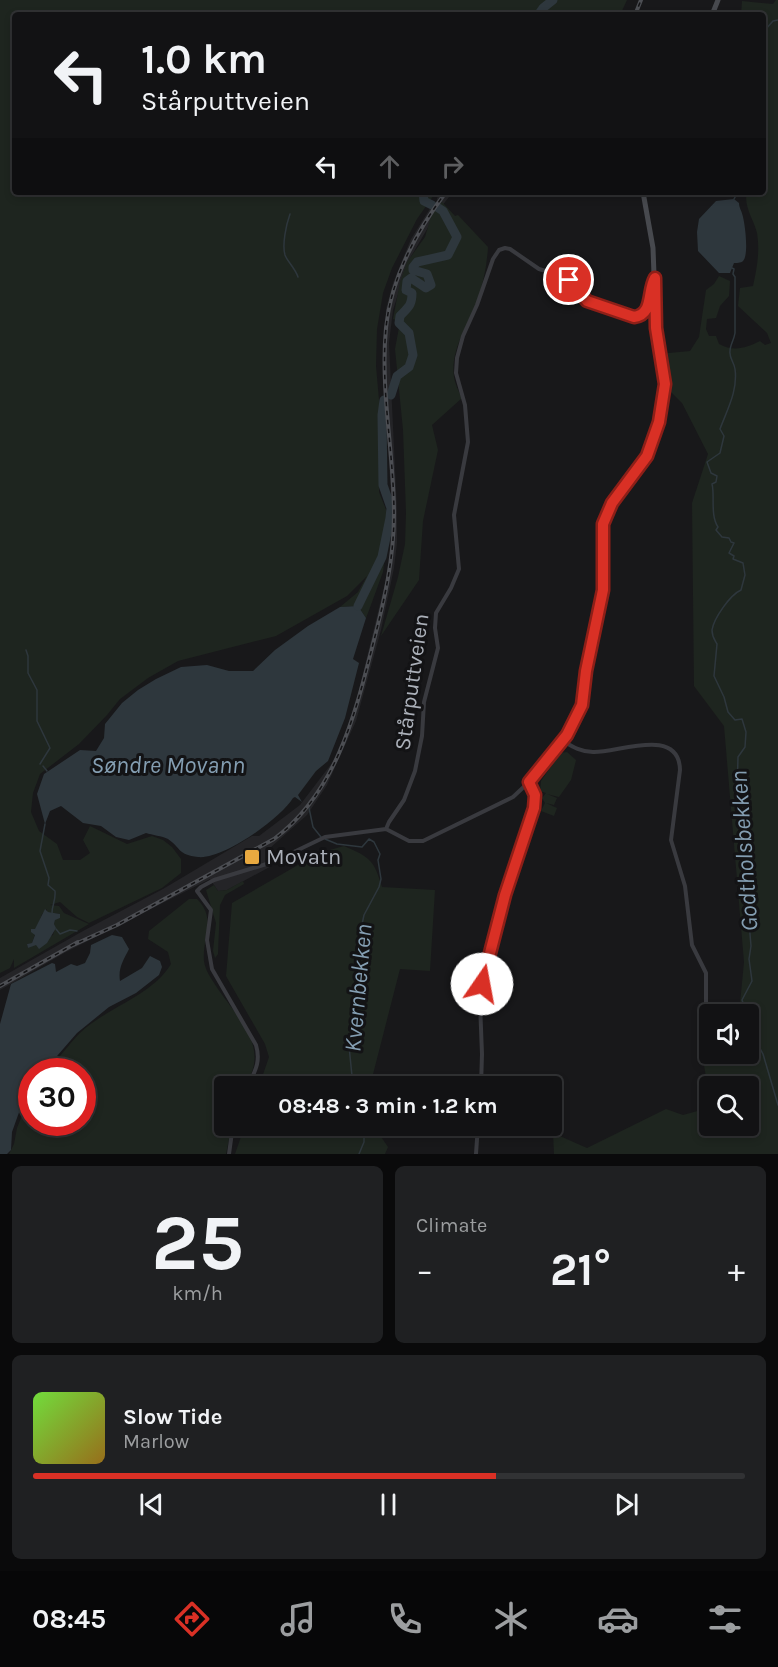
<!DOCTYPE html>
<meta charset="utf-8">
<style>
body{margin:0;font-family:Karla,sans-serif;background:#1f2022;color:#f1f3f6;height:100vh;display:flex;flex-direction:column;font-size:22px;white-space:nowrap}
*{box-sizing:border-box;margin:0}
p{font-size:20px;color:#9c9ea0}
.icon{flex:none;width:33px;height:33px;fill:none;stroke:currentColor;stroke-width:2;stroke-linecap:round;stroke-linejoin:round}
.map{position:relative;height:1154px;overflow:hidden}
.panel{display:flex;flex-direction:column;gap:12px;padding:12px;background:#0a0a0b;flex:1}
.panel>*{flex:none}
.hud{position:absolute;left:12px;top:12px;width:754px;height:183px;border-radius:6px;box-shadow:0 3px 9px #0003,0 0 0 2px #313234;background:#121214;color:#f1f3f6;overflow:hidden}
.fabs{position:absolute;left:699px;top:1004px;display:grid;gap:12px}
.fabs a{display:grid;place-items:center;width:60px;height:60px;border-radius:6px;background:#121214;box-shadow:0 3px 9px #0003,0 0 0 2px #313234;font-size:30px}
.speed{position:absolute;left:18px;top:1058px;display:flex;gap:12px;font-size:30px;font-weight:700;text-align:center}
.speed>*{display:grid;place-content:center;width:78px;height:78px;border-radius:50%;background:#121214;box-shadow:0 3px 9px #0003,0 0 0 2px #313234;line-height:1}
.speed .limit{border:9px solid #d22;background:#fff;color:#111}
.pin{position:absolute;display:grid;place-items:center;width:51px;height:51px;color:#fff;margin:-26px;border:3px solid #fff;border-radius:50%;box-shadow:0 2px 6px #0007}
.me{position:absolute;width:66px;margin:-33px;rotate:12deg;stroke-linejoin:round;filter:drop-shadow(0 0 4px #0008)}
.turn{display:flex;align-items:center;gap:21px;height:126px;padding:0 30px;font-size:27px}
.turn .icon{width:78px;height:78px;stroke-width:2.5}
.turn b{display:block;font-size:42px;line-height:51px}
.lanes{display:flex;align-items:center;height:57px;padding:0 30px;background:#0003;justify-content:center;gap:30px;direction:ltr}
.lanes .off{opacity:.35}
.big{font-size:45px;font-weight:700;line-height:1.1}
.panel .tile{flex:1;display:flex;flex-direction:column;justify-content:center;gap:9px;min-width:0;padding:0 21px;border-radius:9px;background:#1f2022}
.panel .dial{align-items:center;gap:0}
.dial b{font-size:78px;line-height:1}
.song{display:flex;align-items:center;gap:18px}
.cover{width:72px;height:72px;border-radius:9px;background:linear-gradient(135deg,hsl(100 70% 55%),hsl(40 70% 35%))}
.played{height:6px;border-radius:3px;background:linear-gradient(90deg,#d93025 65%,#313234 65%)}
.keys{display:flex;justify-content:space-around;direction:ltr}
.heat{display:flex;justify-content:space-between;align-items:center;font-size:33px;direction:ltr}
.panel .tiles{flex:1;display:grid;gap:12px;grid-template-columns:1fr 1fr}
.tile:last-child{grid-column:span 2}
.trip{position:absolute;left:214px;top:1076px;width:348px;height:60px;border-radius:6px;background:#121214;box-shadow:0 3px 9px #0003,0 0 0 2px #313234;font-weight:700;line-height:60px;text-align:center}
.menu{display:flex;height:96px;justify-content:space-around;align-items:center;background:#070708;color:#9c9ea0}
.menu .icon{width:42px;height:42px}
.menu .on{color:#d93025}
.menu b{font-size:27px;color:#f1f3f6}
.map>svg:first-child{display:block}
</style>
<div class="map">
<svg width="778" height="1154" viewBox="0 0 778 1154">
<rect width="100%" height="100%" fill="#18181a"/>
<path fill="#242427" d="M442 192H453L437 212 409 260 393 310 389 343 397 510V543L394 568 381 630 356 721 327 785 307 815 270 848 277 863 227 890 218 891 210 879 66 952 0 990V978L83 931 163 889 252 836H259L300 805 335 759 342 744 356 702 389 567 392 543V509L383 369 386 309 393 283 411 239 431 207 437 201V198Z"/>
<path fill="#1e251f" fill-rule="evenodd" d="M0 0H627L620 15H15V192H436L417 219 392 268 383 293 377 329 376 366 381 422 379 492 387 512 384 543 387 540 383 572 368 613 366 618 358 606 340 607 358 592 367 576 347 596 276 636 178 661 148 678 120 699 107 715 79 744 40 774 33 793 31 812 39 831 57 844 63 860H80L90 853 83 840 90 826 127 844 152 836 163 840 172 847 181 859V873L162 888 89 923 77 917 60 902 50 905 59 906 64 913 89 924 14 968V959L10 968 0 973ZM47 909V912L60 914V918L55 919 54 924 55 928 53 935 28 948 27 944 32 943 42 914Z
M776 0H778V1154H554L553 1133 587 1148 666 1109 683 1115 701 1110 706 1077 702 1053 734 1056 735 1053H748V1014H739L744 962 724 726 694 686 692 503 708 454 682 403 664 385 658 354 690 351 699 337 706 290 714 284 719 276 730 281 729 296 720 306 716 318 707 319 706 329 709 336H716L719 344C734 352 746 348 760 341L765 345 771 343 767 333 738 306 740 288 753 286C757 268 760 252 757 233 754 220 743 206 747 192H764V15H741L742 1 773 4ZM710 1086H748V1125H710Z
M442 202 455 216 458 215 488 247C487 266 483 284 477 302 468 325 450 350 454 377 455 384 459 392 462 398L432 425 438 450 423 521 419 580 381 636 398 577 405 544 406 513 403 430 395 349 400 322 393 319 400 282 407 262 425 237 433 210Z
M567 752 576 760 571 780 559 797 547 794 557 798 554 805 546 803 557 808 554 816 541 811 545 803 542 798 546 793 540 791 541 781 560 753Z
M344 846C369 857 374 859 382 887L435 890 430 971 400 969 370 1086H259L269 1057 265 1044 226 976 232 903 319 853Z
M243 881 244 884 225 895 220 905 218 954 215 958 213 951 216 923 206 890 214 885 218 891 227 890Z
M189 899H197C217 919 202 936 204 961 205 970 211 978 216 986 230 1008 259 1035 254 1064 253 1071 249 1079 246 1086H225V1125H232L226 1154H9L14 1144 17 1128 31 1093 32 1122H82V1071H46C59 1059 68 1045 80 1033 107 1007 152 996 171 964L168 952 148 939 149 931Z
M245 1125H373L388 1147 385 1154H235Z"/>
<path fill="#2e373d" d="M734 199 739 203C739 208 742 211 743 217 745 225 749 255 743 261 741 263 736 263 734 263L730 273H719L698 251 697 232 699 219 716 201Z
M358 606 366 618 353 659 359 663 345 718 328 761 316 771 298 795 302 802 295 797 293 798C281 818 223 860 198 857 178 855 181 848 168 839 162 836 152 835 146 833L129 840 116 837 101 826 83 823 61 806 50 811 45 824 37 794 44 774 80 750 96 751 104 738 105 724 122 703 138 690 156 679 181 667 207 665 229 671H253L275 650 308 626 340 607Z
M45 909 48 912 60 914V918L55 920 54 924 56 928 47 943 39 949 36 945 28 948 27 944 32 943 35 935 31 932V929H35Z
M112 935 122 937 129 949C123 961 118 968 120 981L142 968 150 956 160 961 162 967 159 975 136 993 109 1007 77 1033 44 1071H32L31 1088 22 1104 12 1132 11 1150 7 1154H0V1024L11 984 52 963 55 964 56 972 71 964 77 966 85 963 90 953 91 945Z"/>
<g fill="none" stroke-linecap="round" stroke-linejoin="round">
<path stroke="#2e373d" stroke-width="1.5" d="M764 70 766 66 765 30 773 21 778 20
M734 199 738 192
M290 214C286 225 282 245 285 255 287 261 295 268 298 277
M732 268 734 269 733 274 735 277V333C734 340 730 345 730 351 729 358 734 362 735 369 738 391 727 410 720 429L724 436 720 453 707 462 711 473 717 476 716 482 712 484C715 495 710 515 718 527L716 530 722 537 729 538 731 542 734 543 729 553 734 556 733 559 743 563 745 575 741 590C730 595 714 618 712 630 712 637 714 639 717 644L714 676 724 697 728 712 735 720 742 719 746 732 745 747 738 757 737 793 739 807 742 814 743 834 749 860 750 870 745 884 744 898 749 922 751 946 749 959 752 981 742 1000 747 1014
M26 650 28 656V673L37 690V721L50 748 40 764
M43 766 47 771
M309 808 313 827 321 837
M45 824 40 851 49 878 48 885 55 891C56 900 52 905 52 913
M325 839 337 844 362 847 369 839 374 842 380 854 378 860 381 879 379 887 364 915 357 948 359 1001 349 1046 353 1086
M56 929 60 934 70 930 77 931
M748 1027C751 1041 758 1043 763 1054L778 1105
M359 1154 364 1142V1125"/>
<path stroke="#2e373d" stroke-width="9" d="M538 15 543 8 553 0
M423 192 424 201 432 205
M391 395 397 376 409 367 413 355 409 333 399 323 400 316C408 307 412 306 412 293L406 290 407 281 411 278 426 288 431 285 427 274 413 270V267L417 262 448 255 457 237 443 211 437 207
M358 606 382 557 390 518 391 508 383 485 382 415 384 400"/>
<path stroke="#393a3f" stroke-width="4" d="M563 741C573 747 581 752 593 752 618 753 679 726 680 770L671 840 685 886 692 945 706 973V1062
M386 829 389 822 404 800 415 771 422 736 424 702 438 648 435 628 436 613 451 588 459 569 454 515 468 442 465 405 456 373 457 358 463 336 477 305 493 259 499 250 505 248 510 249 539 269 566 277 587 301 634 317C653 315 648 295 653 281
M248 1086C255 1071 261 1062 256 1045L212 969 207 940 211 910 197 891 201 887 214 880 273 862 325 837 386 829 409 841H423L513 797 529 782 535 796 534 808 505 895 482 984 480 1003 482 1054 481 1086
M229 1154 233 1125
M476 1154 478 1125"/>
<path stroke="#47494e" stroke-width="5" d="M712 15 718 0
M529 782 567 735 582 705 586 671 603 590V524L612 503 647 456 657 433 662 410 665 377 656 328 653 248 643 192"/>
<defs>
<path id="rail" d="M635 15 641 0
M71 946 117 925 274 839C336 793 355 715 373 644 384 602 394 559 394 514 394 453 380 390 386 328 391 278 416 232 446 192
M0 986 78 942"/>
</defs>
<use href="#rail" stroke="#4c4e53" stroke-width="4"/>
<use href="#rail" stroke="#131315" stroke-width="1.5" stroke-dasharray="4.5" stroke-linecap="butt"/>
</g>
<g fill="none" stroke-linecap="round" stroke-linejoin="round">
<defs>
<path id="route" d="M482 984 505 895 534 808 535 795 529 782 567 735 582 705 586 671 603 590V524L612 503 647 456 659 422 665 384 656 328 655 278C647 292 654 314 634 317L587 301 569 280"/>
</defs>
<use href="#route" stroke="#8d1f18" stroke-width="15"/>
<use href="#route" stroke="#d93025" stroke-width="10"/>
</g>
<rect fill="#e9a940" stroke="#131315" stroke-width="2" x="244" y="849" width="16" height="16" rx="3"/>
<g text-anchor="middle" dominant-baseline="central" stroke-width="6" stroke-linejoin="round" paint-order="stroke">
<g font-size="22" fill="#abb0b9" stroke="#131315">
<text transform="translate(412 682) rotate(-82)">Stårputtveien</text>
</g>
<g font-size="22" fill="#abb0b9" stroke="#131315" text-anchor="start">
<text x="266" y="857">Movatn</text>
</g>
<g font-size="24" font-style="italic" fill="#849eb2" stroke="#131315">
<text x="168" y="765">Søndre Movann</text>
<text transform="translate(744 851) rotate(-94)">Godtholsbekken</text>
<text transform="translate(358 988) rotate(-85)">Kvernbekken</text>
</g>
</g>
</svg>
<div class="fabs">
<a><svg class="icon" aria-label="sound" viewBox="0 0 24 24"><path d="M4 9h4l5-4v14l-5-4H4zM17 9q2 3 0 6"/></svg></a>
<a><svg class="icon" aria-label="search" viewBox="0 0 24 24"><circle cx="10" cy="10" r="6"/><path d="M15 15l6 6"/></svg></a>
</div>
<div class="speed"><div class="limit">30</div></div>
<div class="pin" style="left:569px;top:280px;background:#d93025"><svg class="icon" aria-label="arrive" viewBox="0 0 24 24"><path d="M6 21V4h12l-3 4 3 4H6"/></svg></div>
<svg class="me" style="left:482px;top:984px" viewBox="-20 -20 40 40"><circle r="19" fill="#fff"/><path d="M0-13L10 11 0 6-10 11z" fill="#d93025"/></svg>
<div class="trip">08:48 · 3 min · 1.2 km</div>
<div class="hud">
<div class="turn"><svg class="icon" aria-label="left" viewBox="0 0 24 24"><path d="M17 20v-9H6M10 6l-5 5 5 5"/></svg><div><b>1.0 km</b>Stårputtveien</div></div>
<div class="lanes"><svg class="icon" aria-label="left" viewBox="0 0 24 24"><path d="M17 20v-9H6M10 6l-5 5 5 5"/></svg><svg class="icon off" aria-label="ahead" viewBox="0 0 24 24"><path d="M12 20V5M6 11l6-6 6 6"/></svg><svg class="icon off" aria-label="right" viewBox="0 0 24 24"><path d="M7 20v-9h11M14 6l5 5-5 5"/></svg></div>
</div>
</div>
<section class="panel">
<div class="tiles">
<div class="tile dial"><b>25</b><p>km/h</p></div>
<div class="tile"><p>Climate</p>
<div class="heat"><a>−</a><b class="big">21°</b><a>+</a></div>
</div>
<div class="tile">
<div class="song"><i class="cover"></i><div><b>Slow Tide</b><p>Marlow</p></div></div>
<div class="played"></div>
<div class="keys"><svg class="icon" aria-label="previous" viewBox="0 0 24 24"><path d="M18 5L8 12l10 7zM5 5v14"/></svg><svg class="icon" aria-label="pause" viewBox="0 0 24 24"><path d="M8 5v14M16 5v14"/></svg><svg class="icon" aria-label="next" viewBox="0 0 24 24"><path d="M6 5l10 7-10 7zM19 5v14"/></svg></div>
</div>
</div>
</section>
<nav class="menu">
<b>08:45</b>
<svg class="icon on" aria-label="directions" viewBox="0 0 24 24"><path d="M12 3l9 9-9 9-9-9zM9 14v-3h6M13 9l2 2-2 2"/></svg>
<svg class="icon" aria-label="music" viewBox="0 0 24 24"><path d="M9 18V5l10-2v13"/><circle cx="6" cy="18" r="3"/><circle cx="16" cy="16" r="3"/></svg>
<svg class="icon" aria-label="phone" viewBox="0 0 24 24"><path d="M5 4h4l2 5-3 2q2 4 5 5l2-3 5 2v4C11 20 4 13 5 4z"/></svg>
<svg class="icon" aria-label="climate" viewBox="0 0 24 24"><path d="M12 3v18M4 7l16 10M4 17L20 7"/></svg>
<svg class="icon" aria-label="car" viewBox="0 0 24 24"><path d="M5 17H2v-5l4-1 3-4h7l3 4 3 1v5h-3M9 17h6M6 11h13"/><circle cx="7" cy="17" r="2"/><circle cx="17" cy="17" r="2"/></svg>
<svg class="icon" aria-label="filters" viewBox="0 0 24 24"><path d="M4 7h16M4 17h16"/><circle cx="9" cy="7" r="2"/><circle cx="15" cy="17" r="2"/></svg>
</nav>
